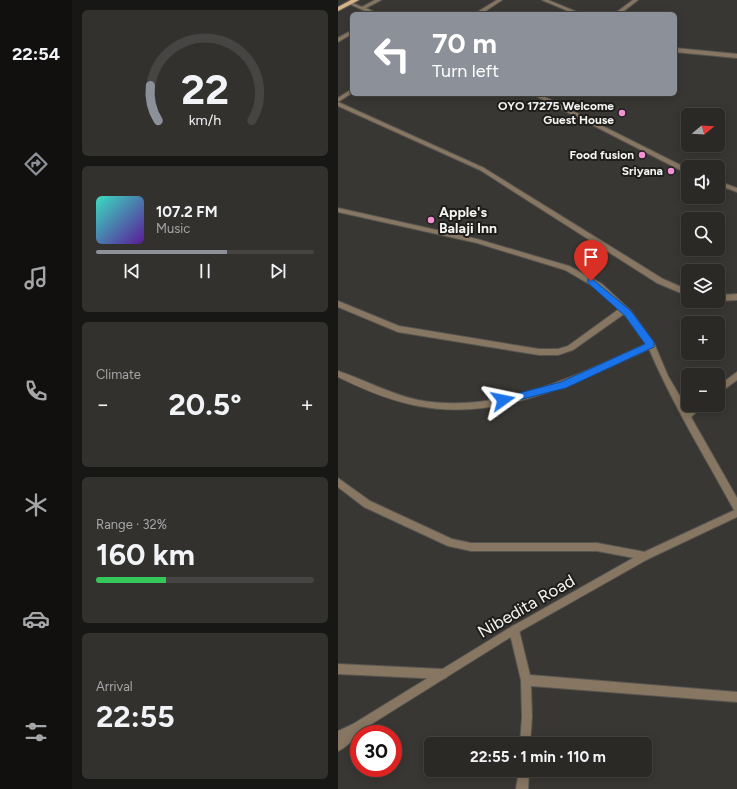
<!DOCTYPE html>
<meta charset="utf-8">
<style>
body{margin:0;font-family:Figtree,sans-serif;background:#32312e;color:#f1f3f6;height:100vh;display:flex;flex-direction:column;font-size:15px;white-space:nowrap}
*{box-sizing:border-box;margin:0}
p{font-size:13px;color:#a5a6a7}
.icon{flex:none;width:22px;height:22px;fill:none;stroke:currentColor;stroke-width:2;stroke-linecap:round;stroke-linejoin:round}
.map{position:relative;flex:1;overflow:hidden}
.side{display:flex;flex-direction:column;gap:10px;padding:10px;background:#171715;width:266px}
.side>*{flex:none}
.guide{position:absolute;left:12px;top:12px;width:327px;height:84px;border-radius:6px;box-shadow:0 2px 10px #0003,0 0 0 1px #464543;background:#8c9099;color:#fff;overflow:hidden}
.needle{width:26px;rotate:72deg}
.fabs{position:absolute;left:343px;top:108px;display:grid;gap:8px}
.fabs a{display:grid;place-items:center;width:44px;height:44px;border-radius:6px;background:#2a2926;box-shadow:0 2px 10px #0003,0 0 0 1px #464543;font-size:20px}
.speed{position:absolute;left:12px;top:725px;display:flex;gap:8px;font-size:20px;font-weight:700;text-align:center}
.speed>*{display:grid;place-content:center;width:52px;height:52px;border-radius:50%;background:#2a2926;box-shadow:0 2px 10px #0003,0 0 0 1px #464543;line-height:1}
.speed .limit{border:6px solid #d22;background:#fff;color:#111}
.pin{position:absolute;display:grid;place-items:center;width:34px;height:34px;color:#fff;margin:-41px -17px;border-radius:50% 50% 50% 0;rotate:-45deg;box-shadow:0 0 4px #0007}
.pin .icon{rotate:45deg}
.me{position:absolute;width:44px;margin:-22px;rotate:78deg;stroke-linejoin:round;filter:drop-shadow(0 0 3px #0008)}
.turn{display:flex;align-items:center;gap:14px;height:84px;padding:0 16px;font-size:18px}
.turn .icon{width:52px;height:52px;stroke-width:2.5}
.turn b{display:block;font-size:28px;line-height:34px}
.big{font-size:30px;font-weight:700;line-height:1.1}
.side .widget{flex:1;display:flex;flex-direction:column;justify-content:center;gap:6px;min-width:0;padding:0 14px;border-radius:6px;background:#32312e}
.side .dial{align-items:center;gap:0}
.dial svg{height:104px;overflow:visible;fill:none;stroke:#464543;stroke-width:7;stroke-linecap:round;text-anchor:middle}
.dial text{fill:#f1f3f6;stroke:none}
.song{display:flex;align-items:center;gap:12px}
.cover{width:48px;height:48px;border-radius:6px;background:linear-gradient(135deg,hsl(170 70% 55%),hsl(270 70% 35%))}
.played{height:4px;border-radius:2px;background:linear-gradient(90deg,#8c9099 60%,#464543 60%)}
.keys{display:flex;justify-content:space-around;direction:ltr}
.heat{display:flex;justify-content:space-between;align-items:center;font-size:22px;direction:ltr}
.charge{height:6px;border-radius:3px;background:linear-gradient(90deg,#34c759 32%,#464543 0)}
.trip{position:absolute;left:86px;top:737px;width:228px;height:40px;border-radius:6px;background:#2a2926;box-shadow:0 2px 10px #0003,0 0 0 1px #464543;font-weight:700;line-height:40px;text-align:center}
main{display:flex;flex:1;min-height:0}
.tabs{display:flex;flex-direction:column;width:72px;justify-content:space-around;align-items:center;background:#11100f;color:#a5a6a7}
.tabs .icon{width:28px;height:28px}
.tabs .current{color:#8c9099}
.tabs b{font-size:18px;color:#f1f3f6}
.map>svg:first-child{display:block}
</style>
<main>
<nav class="tabs">
<b>22:54</b>
<svg class="icon current" aria-label="directions" viewBox="0 0 24 24"><path d="M12 3l9 9-9 9-9-9zM9 14v-3h6M13 9l2 2-2 2"/></svg>
<svg class="icon" aria-label="music" viewBox="0 0 24 24"><path d="M9 18V5l10-2v13"/><circle cx="6" cy="18" r="3"/><circle cx="16" cy="16" r="3"/></svg>
<svg class="icon" aria-label="phone" viewBox="0 0 24 24"><path d="M5 4h4l2 5-3 2q2 4 5 5l2-3 5 2v4C11 20 4 13 5 4z"/></svg>
<svg class="icon" aria-label="climate" viewBox="0 0 24 24"><path d="M12 3v18M4 7l16 10M4 17L20 7"/></svg>
<svg class="icon" aria-label="car" viewBox="0 0 24 24"><path d="M5 17H2v-5l4-1 3-4h7l3 4 3 1v5h-3M9 17h6M6 11h13"/><circle cx="7" cy="17" r="2"/><circle cx="17" cy="17" r="2"/></svg>
<svg class="icon" aria-label="filters" viewBox="0 0 24 24"><path d="M4 7h16M4 17h16"/><circle cx="9" cy="7" r="2"/><circle cx="15" cy="17" r="2"/></svg>
</nav>
<section class="side">
<div class="widget dial"><svg viewBox="0 0 100 80">
<path d="M14 69A42 42 0 1 1 86 69"/>
<path d="M14 69A42 42 0 0 1 8 42" stroke="#8c9099"/>
<text x="50" y="56" font-size="32" font-weight="700">22</text>
<text x="50" y="72" font-size="11">km/h</text>
</svg></div>
<div class="widget">
<div class="song"><i class="cover"></i><div><b>107.2 FM</b><p>Music</p></div></div>
<div class="played"></div>
<div class="keys"><svg class="icon" aria-label="previous" viewBox="0 0 24 24"><path d="M18 5L8 12l10 7zM5 5v14"/></svg><svg class="icon" aria-label="pause" viewBox="0 0 24 24"><path d="M8 5v14M16 5v14"/></svg><svg class="icon" aria-label="next" viewBox="0 0 24 24"><path d="M6 5l10 7-10 7zM19 5v14"/></svg></div>
</div>
<div class="widget"><p>Climate</p>
<div class="heat"><a>−</a><b class="big">20.5°</b><a>+</a></div>
</div>
<div class="widget"><p>Range · 32%</p><b class="big">160 km</b><div class="charge"></div></div>
<div class="widget"><p>Arrival</p><b class="big">22:55</b></div>
</section>
<div class="map">
<svg width="399" height="789" viewBox="0 0 399 789">
<rect width="100%" height="100%" fill="#383733"/>
<g fill="none" stroke-linecap="round" stroke-linejoin="round">
<defs>
<path id="minor" d="M37 0H43L28 8 40 14H33L10 3 12 2 24 7Z
M159 0H164L143 14H136Z
M204 0H210L244 14H237Z
M295 0H300L282 14H276Z
M14 30V34L0 42V38Z
M337 48 399 54V58L337 52Z
M14 89V93L0 102V98Z
M194 94H201L350 169V174Z
M0 102 146 168 325 279 350 290V296L319 283 142 170 0 106Z
M380 181 399 188V192L380 185Z
M0 208 139 239 231 266 264 284 293 311 316 343 330 376 350 410 356 405H366L353 417 399 498V511L396 510C367 457 335 405 311 349 239 382 161 422 80 406 52 401 25 389 0 377V371C27 380 52 394 80 400 160 415 237 376 308 344L286 314 235 350 220 355H201L60 332 0 307V301L61 326 201 349H220L230 346 281 309 258 288 227 270 139 243 0 212Z
M399 294V300L380 301V295Z
M399 372V380L380 394V386Z
M0 478 32 501 114 539 133 543H259L307 552 310 553 312 556 310 559 307 560 259 551H133L110 546 26 507 0 487Z
M176 625 179 627 181 630 192 675 399 692V702L193 686 194 717 192 744H182L184 717 183 680 171 630 173 627Z
M0 664 104 669 108 670 109 674 108 678 104 679 0 674Z
M181 770H191L190 789H178Z"/>
<path id="tertiary" d="M399 509V517L310 559 179 633 19 733C16 740 7 748 0 751V731L15 724 173 627 304 553Z"/>
<path id="primary" d="M13 0H21L0 11V7Z"/>
</defs>
<use href="#minor" stroke="#565551" stroke-width="2"/>
<use href="#tertiary" stroke="#565551" stroke-width="2"/>
<use href="#primary" stroke="#565551" stroke-width="2"/>
<use href="#minor" fill="#877661" fill-rule="evenodd"/>
<use href="#tertiary" fill="#877661" fill-rule="evenodd"/>
<use href="#primary" fill="#d6b488" fill-rule="evenodd"/>
</g>
<path fill="#1a73e8" stroke="#114b97" d="M253 278 293 311 316 342V347L228 388 165 404 162 403V398L223 382 307 344 287 316 250 283V279Z"/>
<g fill="#f491d4" stroke="#1f1e1c" stroke-width="1.5">
<circle cx="284" cy="113" r="4"/>
<circle cx="304" cy="155" r="4"/>
<circle cx="333" cy="171" r="4"/>
<circle cx="93" cy="220" r="4"/>
</g>
<g text-anchor="middle" dominant-baseline="central" stroke-width="4" stroke-linejoin="round" paint-order="stroke">
<g font-size="12" font-weight="bold" fill="#f4f4f1" stroke="#1f1e1c" text-anchor="end">
<text x="276" y="106">OYO 17275 Welcome<tspan x="276" dy="14">Guest House</tspan></text>
<text x="296" y="155">Food fusion</text>
<text x="325" y="171">Sriyana</text>
</g>
<g font-size="14" font-weight="bold" fill="#f4f4f1" stroke="#1f1e1c" text-anchor="start">
<text x="101" y="212">Apple's<tspan x="101" dy="16">Balaji Inn</tspan></text>
</g>
<g font-size="17" fill="#f4f4f1" stroke="#1f1e1c">
<text transform="translate(188 606) rotate(-30)">Nibedita Road</text>
</g>
</g>
</svg>
<div class="fabs">
<a><svg class="needle" viewBox="-14 -14 28 28"><path d="M0-13l5 13h-10z" fill="#e53935"/><path d="M0 13l5-13h-10z" fill="#a5a6a7"/></svg></a>
<a><svg class="icon" aria-label="sound" viewBox="0 0 24 24"><path d="M4 9h4l5-4v14l-5-4H4zM17 9q2 3 0 6"/></svg></a>
<a><svg class="icon" aria-label="search" viewBox="0 0 24 24"><circle cx="10" cy="10" r="6"/><path d="M15 15l6 6"/></svg></a>
<a><svg class="icon" aria-label="layers" viewBox="0 0 24 24"><path d="M12 4l9 5-9 5-9-5zM3 14l9 5 9-5"/></svg></a>
<a>+</a>
<a>−</a>
</div>
<div class="speed"><div class="limit">30</div></div>
<div class="pin" style="left:253px;top:281px;background:#d93025"><svg class="icon" aria-label="arrive" viewBox="0 0 24 24"><path d="M6 21V4h12l-3 4 3 4H6"/></svg></div>
<svg class="me" style="left:165px;top:400px" viewBox="-20 -20 40 40"><path d="M0-17L14 15 0 8-14 15z" fill="#1a73e8" stroke="#fff" stroke-width="4"/></svg>
<div class="trip">22:55 · 1 min · 110 m</div>
<div class="guide">
<div class="turn"><svg class="icon" aria-label="left" viewBox="0 0 24 24"><path d="M17 20v-9H6M10 6l-5 5 5 5"/></svg><div><b>70 m</b>Turn left</div></div>
</div>
</div>
</main>
